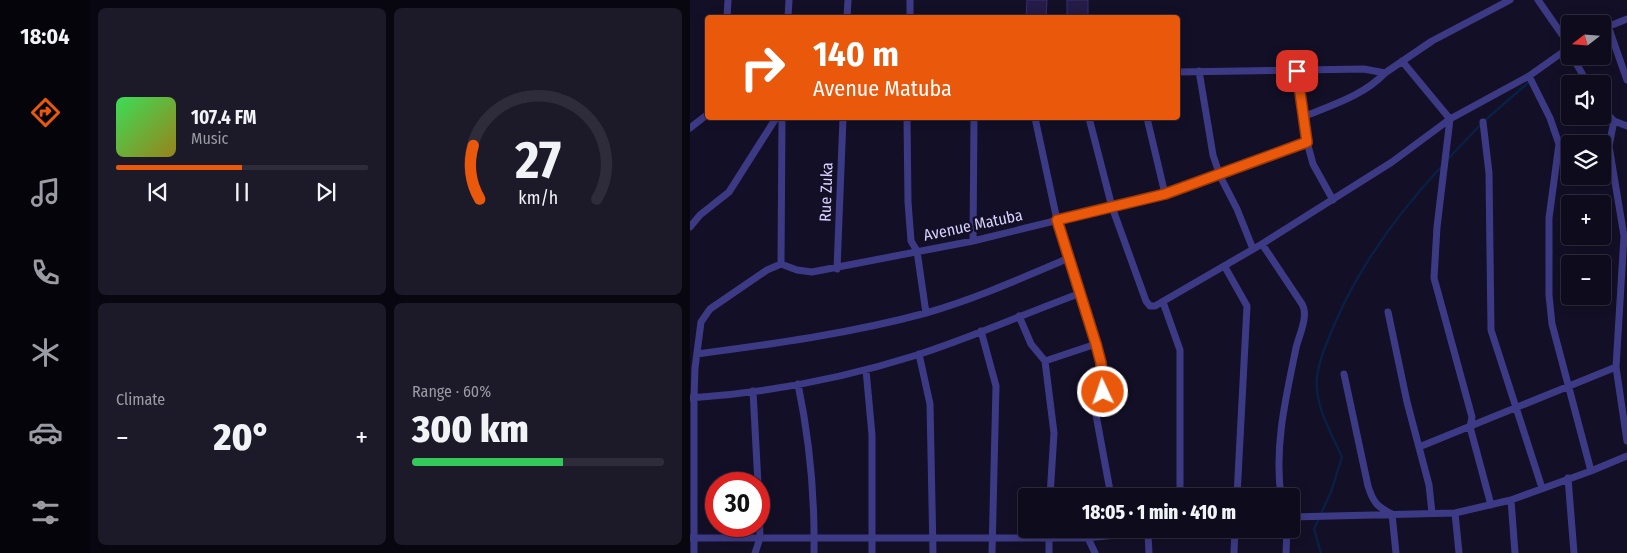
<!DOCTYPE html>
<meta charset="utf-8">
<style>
body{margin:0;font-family:"Fira Sans Condensed",sans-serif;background:#1c1929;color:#f1f3f6;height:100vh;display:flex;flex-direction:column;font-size:19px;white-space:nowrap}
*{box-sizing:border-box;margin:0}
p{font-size:16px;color:#9b9ba3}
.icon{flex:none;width:28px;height:28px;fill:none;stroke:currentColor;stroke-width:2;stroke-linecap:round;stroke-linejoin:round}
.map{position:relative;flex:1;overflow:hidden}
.details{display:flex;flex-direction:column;gap:8px;padding:8px;background:#08060f;width:600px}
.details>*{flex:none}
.top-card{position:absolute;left:15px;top:15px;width:475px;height:105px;border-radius:5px;box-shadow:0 2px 12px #0003,0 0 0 1px #2e2b3b;background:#ea580c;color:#fff;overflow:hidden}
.needle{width:32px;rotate:253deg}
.controls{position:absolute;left:871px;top:15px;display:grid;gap:10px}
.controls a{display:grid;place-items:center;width:50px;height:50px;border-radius:5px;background:#0e0b1c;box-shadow:0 2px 12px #0003,0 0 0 1px #2e2b3b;font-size:25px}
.speed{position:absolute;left:15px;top:472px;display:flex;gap:10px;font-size:25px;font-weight:700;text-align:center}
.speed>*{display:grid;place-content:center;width:65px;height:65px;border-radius:50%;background:#0e0b1c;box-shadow:0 2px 12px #0003,0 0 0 1px #2e2b3b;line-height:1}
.speed .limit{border:8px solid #d22;background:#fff;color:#111}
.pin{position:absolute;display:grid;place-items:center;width:42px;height:42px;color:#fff;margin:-21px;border-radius:10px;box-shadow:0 2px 8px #0006}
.me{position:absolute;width:55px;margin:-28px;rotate:357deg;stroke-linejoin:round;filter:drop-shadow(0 0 4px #0008)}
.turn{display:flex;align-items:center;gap:18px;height:105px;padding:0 25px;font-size:22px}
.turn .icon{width:65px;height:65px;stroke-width:2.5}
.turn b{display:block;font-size:35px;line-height:42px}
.big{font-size:38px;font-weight:800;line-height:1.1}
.details .tile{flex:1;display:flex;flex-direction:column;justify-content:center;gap:8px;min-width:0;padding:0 18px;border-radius:8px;background:#1c1929}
.details .dial{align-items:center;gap:0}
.dial svg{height:130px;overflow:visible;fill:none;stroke:#2e2b3b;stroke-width:7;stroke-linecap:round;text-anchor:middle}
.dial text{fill:#f1f3f6;stroke:none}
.song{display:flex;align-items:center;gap:15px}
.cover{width:60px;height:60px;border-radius:8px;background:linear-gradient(135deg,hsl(130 70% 55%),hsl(50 70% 35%))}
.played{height:5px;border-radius:2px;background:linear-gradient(90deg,#ea580c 50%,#2e2b3b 50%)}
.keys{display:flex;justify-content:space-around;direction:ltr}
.heat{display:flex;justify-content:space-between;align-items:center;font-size:28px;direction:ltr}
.charge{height:8px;border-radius:4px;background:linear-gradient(90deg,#34c759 60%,#2e2b3b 0)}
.details .tiles{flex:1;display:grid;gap:8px;grid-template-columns:repeat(2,1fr)}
.trip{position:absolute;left:328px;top:488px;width:282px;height:50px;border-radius:5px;background:#0e0b1c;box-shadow:0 2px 12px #0003,0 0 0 1px #2e2b3b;font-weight:800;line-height:50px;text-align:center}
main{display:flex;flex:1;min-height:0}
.dock{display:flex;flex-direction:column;width:90px;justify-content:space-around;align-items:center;background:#06040b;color:#9b9ba3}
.dock .icon{width:35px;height:35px}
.dock .current{color:#ea580c}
.dock b{font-size:22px;color:#f1f3f6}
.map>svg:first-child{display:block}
</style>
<main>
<nav class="dock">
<b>18:04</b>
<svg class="icon current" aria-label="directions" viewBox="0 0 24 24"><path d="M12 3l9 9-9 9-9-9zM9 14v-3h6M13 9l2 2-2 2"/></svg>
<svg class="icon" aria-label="music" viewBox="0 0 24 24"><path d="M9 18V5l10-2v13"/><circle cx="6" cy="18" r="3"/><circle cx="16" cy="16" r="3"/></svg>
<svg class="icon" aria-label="phone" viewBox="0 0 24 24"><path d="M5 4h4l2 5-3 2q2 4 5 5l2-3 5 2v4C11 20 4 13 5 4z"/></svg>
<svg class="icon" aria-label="climate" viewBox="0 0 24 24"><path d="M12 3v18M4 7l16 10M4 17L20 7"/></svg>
<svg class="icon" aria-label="car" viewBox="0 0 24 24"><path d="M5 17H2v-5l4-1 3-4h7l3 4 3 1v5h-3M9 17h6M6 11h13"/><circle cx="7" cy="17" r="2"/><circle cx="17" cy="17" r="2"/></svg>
<svg class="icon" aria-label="filters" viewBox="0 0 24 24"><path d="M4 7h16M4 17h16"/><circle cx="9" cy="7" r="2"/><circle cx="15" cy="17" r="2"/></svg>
</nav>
<section class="details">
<div class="tiles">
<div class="tile">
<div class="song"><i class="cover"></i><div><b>107.4 FM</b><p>Music</p></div></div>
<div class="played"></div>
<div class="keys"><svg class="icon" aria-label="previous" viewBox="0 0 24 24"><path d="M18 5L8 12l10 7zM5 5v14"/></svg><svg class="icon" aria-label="pause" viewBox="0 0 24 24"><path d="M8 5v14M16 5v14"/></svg><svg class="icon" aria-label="next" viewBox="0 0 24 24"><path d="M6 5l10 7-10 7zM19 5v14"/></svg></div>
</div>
<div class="tile dial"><svg viewBox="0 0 100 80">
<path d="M14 69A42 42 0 1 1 86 69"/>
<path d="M14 69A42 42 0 0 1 10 36" stroke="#ea580c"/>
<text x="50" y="56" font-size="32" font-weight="700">27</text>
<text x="50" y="72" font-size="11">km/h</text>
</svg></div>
<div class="tile"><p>Climate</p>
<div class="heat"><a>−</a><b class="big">20°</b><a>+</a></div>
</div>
<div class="tile"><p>Range · 60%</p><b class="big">300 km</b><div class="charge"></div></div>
</div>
</section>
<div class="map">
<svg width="937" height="553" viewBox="0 0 937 553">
<rect width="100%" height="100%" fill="#130f26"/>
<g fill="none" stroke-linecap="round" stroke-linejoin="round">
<path stroke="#0a1f44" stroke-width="2.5" d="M757 160 793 122 840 81
M631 553 624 529 641 492 652 457C641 432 624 405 627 377 629 359 638 340 645 323 671 263 708 213 752 166"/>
</g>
<path fill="#241b47" stroke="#3b2d73" d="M337 0H357L356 18H336Z
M377 0H398V18H377Z"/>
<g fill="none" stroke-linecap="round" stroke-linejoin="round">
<path stroke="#3d3a85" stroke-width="7" d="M848 0 880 46
M37 18 38 0
M98 18 99 0
M157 18 158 0
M220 18V0
M918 26 937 80
M912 29 937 19
M882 56 898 84
M712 61 760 119 747 227 744 278 782 417 780 427 801 505
M509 71 523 155 530 176 547 209 563 249
M607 71 617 142 623 164 643 200
M488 72 674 69 695 73 742 41 820 0
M839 76 860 118 869 144 859 218V295L862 324 901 471
M912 108 924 121 937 126
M613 117C642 105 673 96 695 73
M217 118 218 202 221 241 227 251 236 313
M345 118 367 220 406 344 355 361
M399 118 422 207 456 301 460 306H465L572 244 702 162 760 119 839 76 880 47
M457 118 475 194
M924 121 919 146 934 236 926 367 937 441
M793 122 799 173 801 330 852 488
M0 128 18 114
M0 227 10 215 39 192 86 118
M283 241 284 118
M572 244 612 304C619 316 609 335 606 348 596 397 584 446 591 496
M91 264 92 118
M535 267 557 306 547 496
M147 269 153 118
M473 302 490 350V496
M698 312 717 402 739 485 742 513
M329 316 341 344 355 361 364 433 360 496
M291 331 306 386 302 553
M406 344 413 382V393L406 415 421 496
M7 354C84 344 162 333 236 313 285 299 332 278 379 258
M229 354 240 404 243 553
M176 370 182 435V553
M654 374 678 486C683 502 687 507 702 514L706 553
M108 384C120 442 125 493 124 553
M63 391 68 484
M0 398C77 393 154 378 227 355 283 337 336 313 391 293
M729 447 926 367
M878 478 884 553
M821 500 825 553
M765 513 769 553
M601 517 765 513 821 500 901 471 937 456
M359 529V553
M458 534 459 553
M0 538H398C427 534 456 534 484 529
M398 538 405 553
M4 553V398L5 368 11 322 20 309 77 270 91 264 107 270 122 272 283 241 475 194 617 142
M65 553 70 538 69 505
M544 553 545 529
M596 553 597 529"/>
</g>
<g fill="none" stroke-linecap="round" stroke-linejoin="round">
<defs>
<path id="route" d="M413 392 411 363 406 344 367 220 475 194 617 142 607 71"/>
</defs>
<use href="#route" stroke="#983908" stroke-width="12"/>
<use href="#route" stroke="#ea580c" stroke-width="9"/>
</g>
<g text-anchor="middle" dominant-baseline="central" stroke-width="5" stroke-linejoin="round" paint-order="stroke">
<g font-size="16" fill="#d9d4ff" stroke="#130f26">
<text transform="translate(136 192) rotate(-88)">Rue Zuka</text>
<text transform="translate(283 225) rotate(-12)">Avenue Matuba</text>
</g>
</g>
</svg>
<div class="controls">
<a><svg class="needle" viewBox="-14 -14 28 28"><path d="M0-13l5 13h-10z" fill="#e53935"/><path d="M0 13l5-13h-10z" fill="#9b9ba3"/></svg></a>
<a><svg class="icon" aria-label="sound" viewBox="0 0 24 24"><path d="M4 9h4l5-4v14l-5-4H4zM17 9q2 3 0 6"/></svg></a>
<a><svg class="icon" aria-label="layers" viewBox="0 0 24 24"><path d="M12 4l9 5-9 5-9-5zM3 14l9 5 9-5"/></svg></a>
<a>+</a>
<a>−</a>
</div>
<div class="speed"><div class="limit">30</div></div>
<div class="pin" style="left:607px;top:71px;background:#d93025"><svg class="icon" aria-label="arrive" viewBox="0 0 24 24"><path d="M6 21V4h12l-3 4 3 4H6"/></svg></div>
<svg class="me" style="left:413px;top:392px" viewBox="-20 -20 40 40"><circle r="17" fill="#ea580c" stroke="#fff" stroke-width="3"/><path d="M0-11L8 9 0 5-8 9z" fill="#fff"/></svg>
<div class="trip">18:05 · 1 min · 410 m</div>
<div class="top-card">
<div class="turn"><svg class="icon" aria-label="right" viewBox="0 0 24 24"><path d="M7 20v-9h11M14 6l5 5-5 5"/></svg><div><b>140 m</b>Avenue Matuba</div></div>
</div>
</div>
</main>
